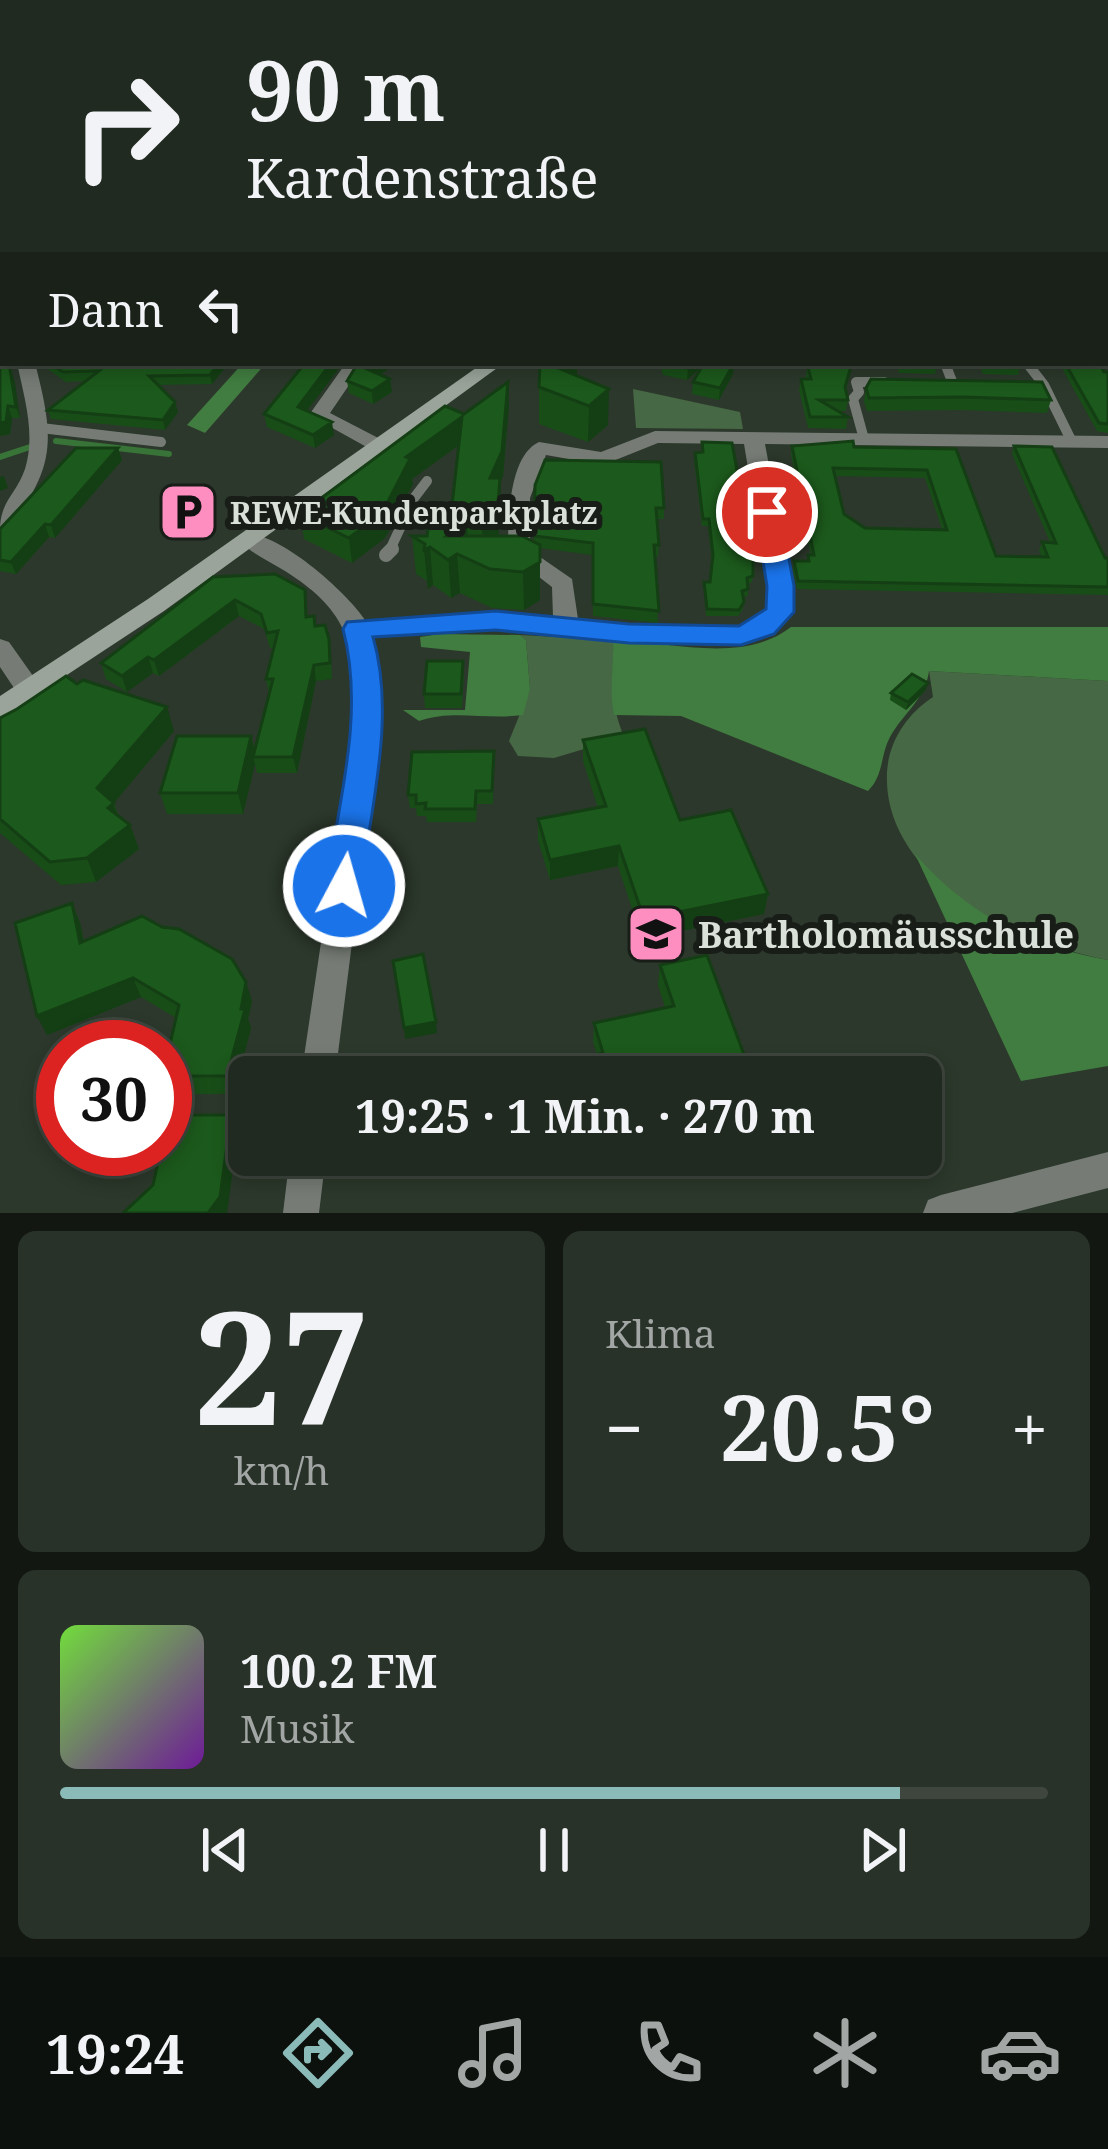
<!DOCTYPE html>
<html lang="de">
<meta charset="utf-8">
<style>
body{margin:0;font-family:"Noto Serif",serif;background:#293229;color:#f1f3f6;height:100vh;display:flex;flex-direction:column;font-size:45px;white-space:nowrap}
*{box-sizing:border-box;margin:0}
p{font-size:39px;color:#a2a7a5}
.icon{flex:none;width:66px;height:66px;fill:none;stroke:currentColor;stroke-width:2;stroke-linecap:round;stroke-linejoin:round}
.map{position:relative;height:1213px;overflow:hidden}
.drawer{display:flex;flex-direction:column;gap:18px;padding:18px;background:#121712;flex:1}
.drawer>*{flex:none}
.hud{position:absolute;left:0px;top:0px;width:1110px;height:366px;box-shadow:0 6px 18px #0003,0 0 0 3px #3e463e;background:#212a20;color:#f1f3f6;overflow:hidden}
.speed{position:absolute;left:36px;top:1020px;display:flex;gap:24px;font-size:60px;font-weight:700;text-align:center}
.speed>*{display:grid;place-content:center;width:156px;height:156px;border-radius:50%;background:#212a20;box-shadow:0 6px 18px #0003,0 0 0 3px #3e463e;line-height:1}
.speed .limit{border:18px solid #d22;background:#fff;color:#111}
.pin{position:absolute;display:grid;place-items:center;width:102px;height:102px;color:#fff;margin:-51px;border:6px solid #fff;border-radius:50%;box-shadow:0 3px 12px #0007}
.me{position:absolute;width:132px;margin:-66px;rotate:6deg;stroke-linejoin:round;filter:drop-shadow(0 0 9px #0008)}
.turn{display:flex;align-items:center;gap:42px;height:252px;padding:0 48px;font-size:54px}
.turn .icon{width:156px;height:156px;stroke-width:2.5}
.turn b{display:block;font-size:84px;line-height:102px}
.then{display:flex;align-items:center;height:114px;padding:0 48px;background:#0003;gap:24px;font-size:45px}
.big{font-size:90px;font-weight:700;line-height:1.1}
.drawer .card{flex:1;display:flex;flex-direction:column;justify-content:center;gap:18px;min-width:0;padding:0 42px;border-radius:18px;background:#293229}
.drawer .dial{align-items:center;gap:0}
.dial b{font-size:156px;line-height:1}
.song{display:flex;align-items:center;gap:36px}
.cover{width:144px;height:144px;border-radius:18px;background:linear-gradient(135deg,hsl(100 70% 55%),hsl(280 70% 35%))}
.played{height:12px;border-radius:6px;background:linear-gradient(90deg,#8bbbb9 85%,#3e463e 85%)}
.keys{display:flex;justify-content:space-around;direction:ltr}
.heat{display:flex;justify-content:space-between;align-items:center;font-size:66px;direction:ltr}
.drawer .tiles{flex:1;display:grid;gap:18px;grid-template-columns:1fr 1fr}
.card:last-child{grid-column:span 2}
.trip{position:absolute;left:228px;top:1056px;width:714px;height:120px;border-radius:18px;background:#212a20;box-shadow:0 6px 18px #0003,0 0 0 3px #3e463e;font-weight:700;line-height:120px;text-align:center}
.dock{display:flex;height:192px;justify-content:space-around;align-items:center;background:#0d110d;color:#a2a7a5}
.dock .icon{width:84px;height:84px}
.dock .on{color:#8bbbb9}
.dock b{font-size:54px;color:#f1f3f6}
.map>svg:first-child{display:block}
</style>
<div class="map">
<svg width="1108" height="1213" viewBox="0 0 1108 1213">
<rect width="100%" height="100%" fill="#2c382b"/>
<path fill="#466844" d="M633 389 740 412 743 429 636 428Z
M520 635 613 640C615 686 606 689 624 737L554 758 518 756 509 741 530 689 526 640Z
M929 671 1108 681V960C1020 944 882 880 887 772 889 741 907 714 933 697Z"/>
<path fill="#417d40" d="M243 363H266L205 433 187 425Z
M791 627H1108V681L929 671C925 700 904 712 890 737 880 756 884 775 868 791L681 716 614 715C609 688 614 667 613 640 670 641 742 665 791 627Z
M439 634 520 635 526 640 530 689 523 715C486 720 452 709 419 721L403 710H465L470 652 421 647 420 637Z
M915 854C966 913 1031 947 1108 960V1066L1021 1081Z"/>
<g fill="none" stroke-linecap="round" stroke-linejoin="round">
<path stroke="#387337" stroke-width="4.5" d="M630 0 635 3"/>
<path stroke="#387337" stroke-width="6" d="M56 441 169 454
M0 457 30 447"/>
<path stroke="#767c75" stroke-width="10" d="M945 363 953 384
M1027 363 1044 385 1072 442
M41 428 161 442
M864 439 853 399 859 392 856 382H884
M389 552 414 498 427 481"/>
<path stroke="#767c75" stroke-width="14" d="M386 555 392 549"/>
<path fill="#767c75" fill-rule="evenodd" d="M422 0H434L436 3H424Z
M0 68H3V76H0Z
M0 126H3V134H0Z
M0 190 3 191 1 203 0 202Z
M1107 344 1108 345V357L1107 356Z
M17 363H35C54 437 57 467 8 528L0 530C0 501 16 495 25 469 36 434 24 397 17 363Z
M346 363H364L330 413 386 442 389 446 386 450H372L309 415Z
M655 431 1108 436V448L765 444 794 599 781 625 744 642 709 645 496 629 372 636 381 672 382 707 335 1077H301L356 707C355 640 344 608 285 571 269 561 250 553 238 539L241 534C275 528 347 592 365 620L496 613 553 617 552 587 508 553C508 523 508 456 539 442L601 452ZM658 443 744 444 770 599C766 613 758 621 744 625 703 637 622 622 578 619L572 579 530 550V498L546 455 603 465Z
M0 639 9 642 38 683 42 690 38 697H20L0 667Z
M290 1155H326L319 1213H283Z"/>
<path fill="#767c75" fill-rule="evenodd" d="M1108 1152V1188L1012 1213H923L928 1200 941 1195Z"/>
<path fill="#9aa49a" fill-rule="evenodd" d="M1011 0 1008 3H995L998 0Z
M483 363H504L164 611 0 719V696L148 599Z"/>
</g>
<path fill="#184d18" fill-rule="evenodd" d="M0 322 3 363H10L20 418H12L10 434 0 436Z
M39 363H229L212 384 158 385 175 402 178 412 165 430 51 419 48 410 86 381 66 382Z
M358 363H398L380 374 392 392 373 404 349 393 347 381Z
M659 363H734L733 374 719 400 692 394 693 382 702 366 687 380 663 375Z
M811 363H852L846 389 848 400 846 411H838L848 417 846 429 808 428 799 390 801 379H806L807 364Z
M896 363H936L937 366 935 374 899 373Z
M978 363H1018L1020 367 1018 375 983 374Z
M1059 363H1099L1104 372H1108V433L1097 431Z
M577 376 608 425 588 442 539 424V387Z
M866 388 1051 400 1047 413 960 410 867 411 864 401Z
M509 405 503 476 500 482 498 536 534 542 535 485 664 508V519H656L659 545 658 557 655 556 658 623 593 616 592 555 540 548V600L524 610 492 608 460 593 451 598 433 585 428 589 427 581 416 574 412 536H427L441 521 440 513 452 505 459 445 412 479 413 484 385 538 352 563 304 539 300 514 464 414Z
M307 411 334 435 315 448 267 427 264 414Z
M702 442 753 576 752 582 748 584V596L743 597V609L738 616H706L704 582H710L712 562 708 526H702L694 459 695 453 702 452Z
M792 446 956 449 996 556 1042 557 1039 551 1042 542H1050L1012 454 1014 446 1105 558H1108V595L797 589 793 569 794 561H807L808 555H811L791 454ZM835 476 925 478 942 529 865 528 844 514Z
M118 448 122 460 55 538 49 537 16 574 0 571V529Z
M213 577 305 590 308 617 314 616 316 626 331 655 332 679 316 681 297 773H257L255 764 243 814H167L160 793 251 736 255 750 269 694 266 679 274 648H270L264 629 239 616 159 676 153 673 127 692 106 679 101 663Z
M464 675 462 708H425L424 694Z
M77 684 174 731 114 803 119 817 130 825 139 849 96 882 61 885 0 833V718Z
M926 690 906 710 890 700 891 693Z
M583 740 768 894 764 914 642 939 618 866 550 880 538 840V819L598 808 583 761Z
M494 751 493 804H477L476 822H427L426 816H417L416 808H410L408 795Z
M72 903 80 923 84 941 252 1001 248 1019 251 1028 234 1094H178L170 1076 172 1069 167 1057 176 1018 141 997 47 1035Z
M660 965 749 1068 747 1077H485L597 1054 593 1042 594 1023 665 1007 658 985Z"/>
<path fill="#143e14" d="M9 363 15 383 20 418 16 407Z
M219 363H229L212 384 210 375Z
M331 363H343L300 420 298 407Z
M376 363H398L368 382 367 369Z
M563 363H577V383L558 368Z
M693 363H706L687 380 688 368Z
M734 363 733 374 719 400 720 388Z
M390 379 392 392 373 404 372 391Z
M508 382 509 405 503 476 500 482 501 502 498 541 483 551 482 526Z
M609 389 608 425 588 442 589 406Z
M175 402 178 412 165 430 163 420Z
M8 406 12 418 10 434 0 436V423Z
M462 417 463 442 412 479 413 484 385 538 352 563 349 538 406 457Z
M332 422 334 435 315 448 313 435Z
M118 448 122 460 55 538 51 525Z
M4 476 8 488 0 491V477Z
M467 522 469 560 457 554 460 593 451 598 447 536Z
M45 524 49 537 16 574 11 562Z
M430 547 433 585 428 589 424 550Z
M540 562V600L524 610 523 572Z
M235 600 239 616 159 676 154 660Z
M148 657 153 673 127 692 122 676Z
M314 665 316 681 297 773 293 757Z
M928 683 926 690 906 710 908 702Z
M167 707 174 731 113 804 123 827 108 809 97 788Z
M251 736 256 757H253L255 764 243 814 238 793Z
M130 825 139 849 96 882 87 858Z
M619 846 618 866 550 880V860Z
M768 894 764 914 642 939 644 919Z
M72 903 80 923 88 963 80 943Z
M133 978 141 997 47 1035 37 1016Z
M246 982 252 1001 248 1019 251 1028 234 1094 227 1076Z
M436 1022 437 1033 405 1039 404 1028Z
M712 1068 711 1077H674Z
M749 1068 747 1077H714L715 1076Z
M231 1115 238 1132 227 1213H208Z
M406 1155H451L407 1165Z"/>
<path fill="#1c591c" stroke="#143e14" stroke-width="3" fill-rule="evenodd" d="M0 72H3V115H0Z
M0 198 3 200V218L0 219Z
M0 323 3 337V363H9L16 407 8 406 6 422 0 423Z
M49 363H219L210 375 149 376 175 402 163 420 48 410 99 371 63 372Z
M305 363H331L298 407 332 422 313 435 264 414Z
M358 363H376L367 369 390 379 372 391 347 381Z
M540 363H563L558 368 609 389 589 406 539 387Z
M665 363H693L688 368Z
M704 363H734L720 388 693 382Z
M817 363H852L845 387 848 400H819L848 417H810L801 379H811L807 364Z
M900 363H936L937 366 901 365Z
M983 363H1018L1020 367H985Z
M1065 363H1099L1104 372H1108V424L1099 423Z
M871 379 1042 382 1051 400 963 397 869 398 866 388Z
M508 382 502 451 490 478H500L497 516 482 526H467V522H454L440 513 452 505 462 417 406 457 410 459 382 513 349 538 300 514 445 406 464 414Z
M853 441 854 447 956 449 996 556 1048 557 1042 542 1056 543 1014 446 1052 447 1105 558H1108V587L798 581 794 561H809L808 555H814L792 446ZM833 468 927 470 947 530 865 528 844 514Z
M702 442 732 443 753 557V576L747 578 748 589 742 591 744 602 739 610 707 609 704 582H710L713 555 709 519H703L695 453 703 452Z
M76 448H118L51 525 45 524 11 562 0 560V529Z
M545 460 661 462 664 508H656L659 545H654L659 611 593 604V543L534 536 535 485Z
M429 521 467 522 447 536H522L540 545V562L523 572 490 569 457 554 448 560 430 547 424 550 425 544 412 536H427Z
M275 574 305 590 306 617 314 616 315 626 325 625 329 639 330 663 314 665 293 757H253L273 679H266L278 631 267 633 261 614 235 600 154 660 148 657 122 676 101 663 213 577Z
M427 661H463L461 694H424Z
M912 674 928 683 908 702 891 693Z
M66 676 77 684 83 680 167 707 97 788 114 803 108 808 130 825 87 858 50 862 0 819V718L17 709Z
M645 729 680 820 731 810 768 894 644 919 619 846 550 860 538 819 606 806 583 740Z
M177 736H251L238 793H160Z
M494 751 492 791H476L475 809H425L426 803 416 804V795H408L412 752Z
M72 903 80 943 142 916 162 927 179 929 232 959 246 982 241 1009H245L227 1076H170L175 1057H167L179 1005 133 978 37 1016 15 923Z
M423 954 436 1022 404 1028 393 961Z
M707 955 749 1068 715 1076 712 1068 674 1077H485L603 1053 594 1023 674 1006 660 965Z
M442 1056 446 1077H394L392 1067Z
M168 1115H231L220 1197 208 1213H123L153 1185 161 1149H165V1129Z"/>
<path fill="#1a73e8" stroke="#114b97" stroke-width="3" d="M767 504 780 512 794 586V612L774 634 741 645 629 643 496 630 373 637C396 716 371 806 361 886L356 896 344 900 331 896 326 886C339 801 365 713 343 629L347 622 496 611 629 624 739 626 766 609 767 586 755 512Z"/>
<defs>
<symbol id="parking-square" viewBox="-11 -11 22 22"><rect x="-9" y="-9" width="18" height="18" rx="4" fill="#fd8ebf" stroke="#181d18"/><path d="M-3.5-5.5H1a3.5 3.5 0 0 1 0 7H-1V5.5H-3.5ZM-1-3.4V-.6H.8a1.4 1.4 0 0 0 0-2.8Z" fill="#111"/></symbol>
<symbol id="school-square" viewBox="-11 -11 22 22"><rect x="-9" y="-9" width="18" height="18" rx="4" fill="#fd8ebf" stroke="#181d18"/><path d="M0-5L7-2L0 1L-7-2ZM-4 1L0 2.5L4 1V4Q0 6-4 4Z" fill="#111"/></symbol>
</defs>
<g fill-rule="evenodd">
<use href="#parking-square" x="155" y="479" width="66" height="66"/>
<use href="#school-square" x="623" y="901" width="66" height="66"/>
</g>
<g text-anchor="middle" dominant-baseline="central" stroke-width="12" stroke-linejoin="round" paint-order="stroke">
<g font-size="30" font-weight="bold" fill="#dae1d9" stroke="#181d18" text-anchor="start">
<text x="230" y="512">REWE-Kundenparkplatz</text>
</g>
<g font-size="36" font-weight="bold" fill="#dae1d9" stroke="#181d18" text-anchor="start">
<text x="698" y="934">Bartholomäusschule</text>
</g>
</g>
</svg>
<div class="speed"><div class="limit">30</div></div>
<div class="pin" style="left:767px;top:512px;background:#d93025"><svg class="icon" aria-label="arrive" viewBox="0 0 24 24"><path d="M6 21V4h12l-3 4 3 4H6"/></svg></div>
<svg class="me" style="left:344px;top:886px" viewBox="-20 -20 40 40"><circle r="17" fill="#1a73e8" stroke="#fff" stroke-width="3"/><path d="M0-11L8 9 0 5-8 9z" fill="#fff"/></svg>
<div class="trip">19:25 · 1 Min. · 270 m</div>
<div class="hud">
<div class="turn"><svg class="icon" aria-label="right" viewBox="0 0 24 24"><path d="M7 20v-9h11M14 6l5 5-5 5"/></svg><div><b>90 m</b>Kardenstraße</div></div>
<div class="then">Dann<svg class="icon" aria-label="left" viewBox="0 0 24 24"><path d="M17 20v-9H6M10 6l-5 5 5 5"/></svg></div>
</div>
</div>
<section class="drawer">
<div class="tiles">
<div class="card dial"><b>27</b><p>km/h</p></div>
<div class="card"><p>Klima</p>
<div class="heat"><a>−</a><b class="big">20.5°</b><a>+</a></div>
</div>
<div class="card">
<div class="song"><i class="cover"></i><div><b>100.2 FM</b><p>Musik</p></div></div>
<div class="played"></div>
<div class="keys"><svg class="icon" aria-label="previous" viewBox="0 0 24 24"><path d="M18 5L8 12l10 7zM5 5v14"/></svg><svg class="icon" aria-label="pause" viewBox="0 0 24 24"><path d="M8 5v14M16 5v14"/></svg><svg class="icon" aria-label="next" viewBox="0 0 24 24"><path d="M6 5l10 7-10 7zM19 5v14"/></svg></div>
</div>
</div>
</section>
<nav class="dock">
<b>19:24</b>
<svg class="icon on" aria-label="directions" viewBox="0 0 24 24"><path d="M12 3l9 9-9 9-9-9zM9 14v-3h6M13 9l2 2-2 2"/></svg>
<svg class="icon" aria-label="music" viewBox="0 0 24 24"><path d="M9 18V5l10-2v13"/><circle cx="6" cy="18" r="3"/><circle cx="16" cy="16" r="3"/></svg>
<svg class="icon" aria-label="phone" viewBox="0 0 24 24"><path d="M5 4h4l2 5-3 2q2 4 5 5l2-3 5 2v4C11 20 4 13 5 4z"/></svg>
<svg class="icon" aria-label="climate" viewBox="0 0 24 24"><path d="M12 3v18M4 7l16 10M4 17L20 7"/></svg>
<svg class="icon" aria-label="car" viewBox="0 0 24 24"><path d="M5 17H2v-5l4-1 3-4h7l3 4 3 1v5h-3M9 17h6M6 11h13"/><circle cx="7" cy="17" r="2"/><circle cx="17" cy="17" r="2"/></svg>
</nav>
